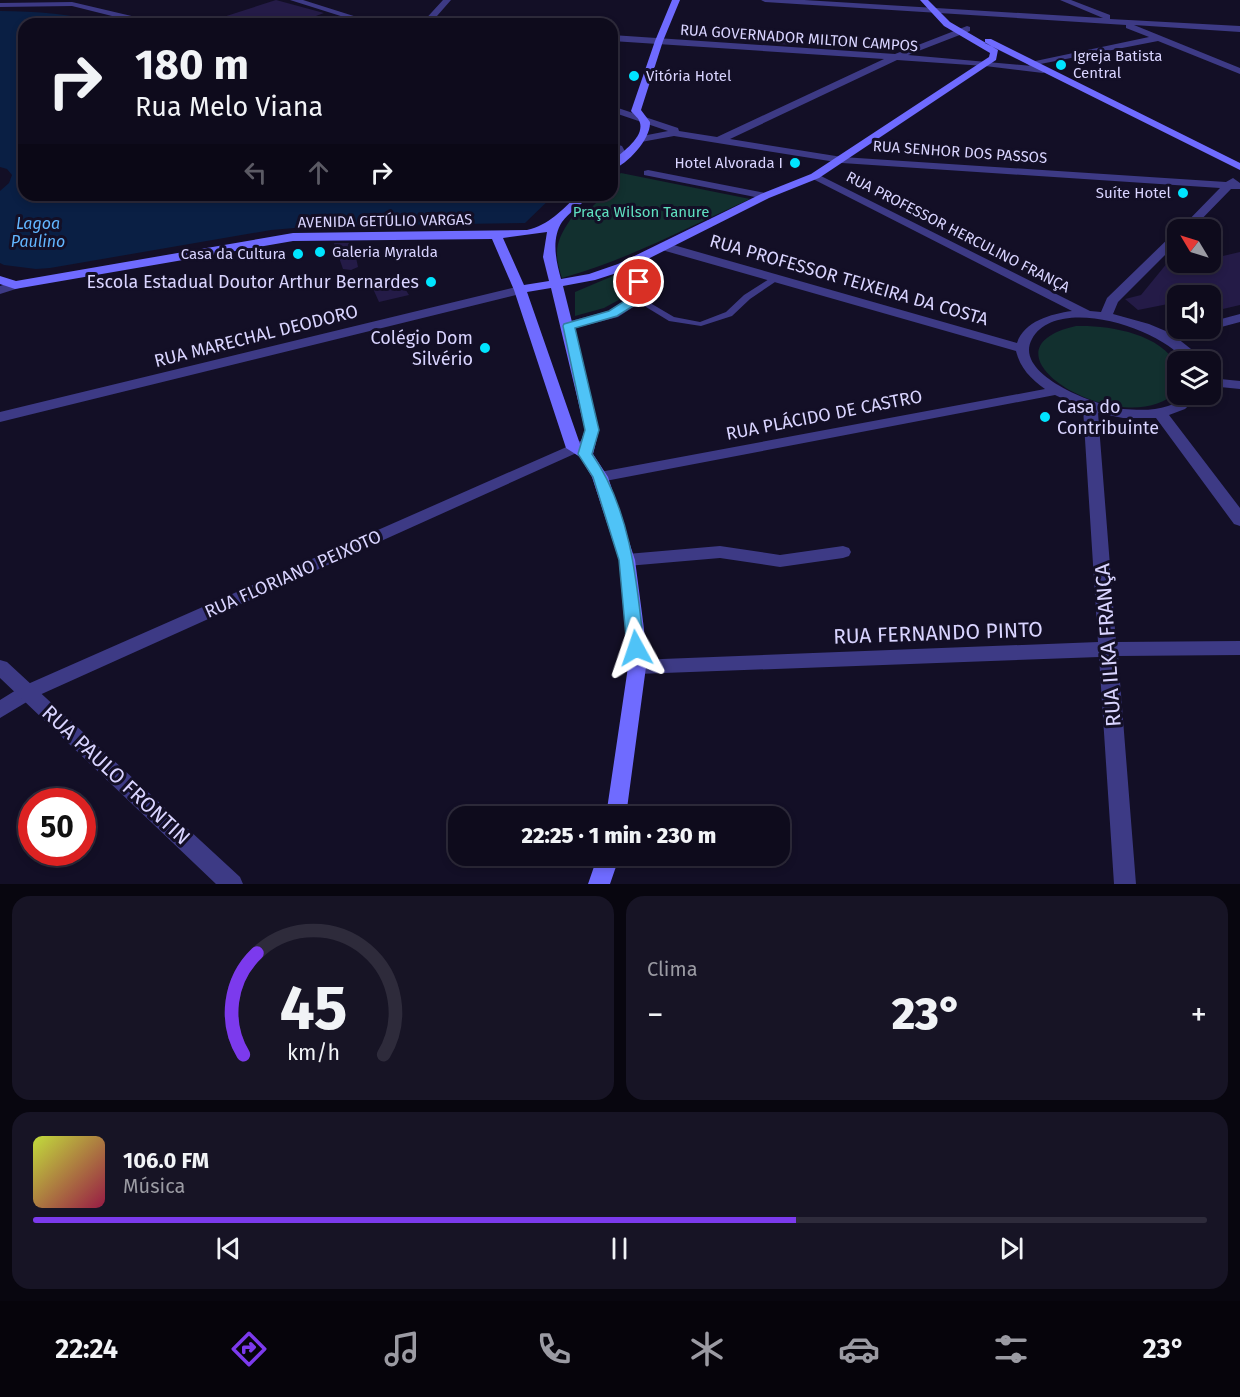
<!DOCTYPE html>
<html lang="pt">
<meta charset="utf-8">
<style>
body{margin:0;font-family:"Fira Sans",sans-serif;background:#171425;color:#f1f3f6;height:100vh;display:flex;flex-direction:column;font-size:22px;white-space:nowrap}
*{box-sizing:border-box;margin:0}
p{font-size:20px;color:#9b9ba3}
.icon{flex:none;width:33px;height:33px;fill:none;stroke:currentColor;stroke-width:2;stroke-linecap:round;stroke-linejoin:round}
.map{position:relative;height:884px;overflow:hidden}
.panel{display:flex;flex-direction:column;gap:12px;padding:12px;background:#08060f;flex:1}
.panel>*{flex:none}
.top-card{position:absolute;left:18px;top:18px;width:600px;height:183px;border-radius:18px;box-shadow:0 3px 9px #0003,0 0 0 2px #2e2b3b;background:#0e0b1c;color:#f1f3f6;overflow:hidden}
.needle{width:39px;rotate:308deg}
.buttons{position:absolute;left:1167px;top:219px;display:grid;gap:12px}
.buttons a{display:grid;place-items:center;width:54px;height:54px;border-radius:12px;background:#0e0b1c;box-shadow:0 3px 9px #0003,0 0 0 2px #2e2b3b;font-size:30px}
.speed{position:absolute;left:18px;top:788px;display:flex;gap:12px;font-size:30px;font-weight:700;text-align:center}
.speed>*{display:grid;place-content:center;width:78px;height:78px;border-radius:50%;background:#0e0b1c;box-shadow:0 3px 9px #0003,0 0 0 2px #2e2b3b;line-height:1}
.speed .limit{border:9px solid #d22;background:#fff;color:#111}
.pin{position:absolute;display:grid;place-items:center;width:51px;height:51px;color:#fff;margin:-26px;border:3px solid #fff;border-radius:50%;box-shadow:0 2px 6px #0007}
.me{position:absolute;width:66px;margin:-33px;rotate:355deg;stroke-linejoin:round;filter:drop-shadow(0 0 4px #0008)}
.turn{display:flex;align-items:center;gap:21px;height:126px;padding:0 18px;font-size:27px}
.turn .icon{width:78px;height:78px;stroke-width:2.5}
.turn b{display:block;font-size:42px;line-height:51px}
.lanes{display:flex;align-items:center;height:57px;padding:0 18px;background:#0003;justify-content:center;gap:30px;direction:ltr}
.lanes .off{opacity:.35}
.big{font-size:45px;font-weight:800;line-height:1.1}
.panel .tile{flex:1;display:flex;flex-direction:column;justify-content:center;gap:9px;min-width:0;padding:0 21px;border-radius:18px;background:#171425}
.panel .dial{align-items:center;gap:0}
.dial svg{height:156px;overflow:visible;fill:none;stroke:#2e2b3b;stroke-width:7;stroke-linecap:round;text-anchor:middle}
.dial text{fill:#f1f3f6;stroke:none}
.song{display:flex;align-items:center;gap:18px}
.cover{width:72px;height:72px;border-radius:9px;background:linear-gradient(135deg,hsl(70 70% 55%),hsl(340 70% 35%))}
.played{height:6px;border-radius:3px;background:linear-gradient(90deg,#7c3aed 65%,#2e2b3b 65%)}
.keys{display:flex;justify-content:space-around;direction:ltr}
.heat{display:flex;justify-content:space-between;align-items:center;font-size:33px;direction:ltr}
.panel .tiles{flex:1;display:grid;gap:12px;grid-template-columns:1fr 1fr}
.tile:last-child{grid-column:span 2}
.trip{position:absolute;left:448px;top:806px;width:342px;height:60px;border-radius:18px;background:#0e0b1c;box-shadow:0 3px 9px #0003,0 0 0 2px #2e2b3b;font-weight:800;line-height:60px;text-align:center}
.tab-bar{display:flex;height:96px;justify-content:space-around;align-items:center;background:#06040b;color:#9b9ba3}
.tab-bar .icon{width:42px;height:42px}
.tab-bar .on{color:#7c3aed}
.tab-bar b{font-size:27px;color:#f1f3f6}
.map>svg:first-child{display:block}
</style>
<div class="map">
<svg width="1240" height="884" viewBox="0 0 1240 884">
<rect width="100%" height="100%" fill="#130f26"/>
<path fill="#12302f" d="M621 173 750 199C688 227 628 260 562 278 553 250 556 241 572 217L584 214 605 195H612V180Z
M620 273 626 296 604 308 575 316V292Z
M1076 326C1108 325 1160 333 1177 365V391C1127 445 966 351 1076 326Z"/>
<path fill="#0a1f44" d="M0 11C36 11 73 14 108 24H24V195H554L525 223 318 226 271 230 50 268 36 269 4 265 0 263V191L9 183 12 175 7 169 0 167Z"/>
<path fill="#241b47" d="M276 0 324 13 297 23 281 20 269 24H212L211 21Z
M778 33 796 34 794 45 776 44Z
M334 243H353L358 267 351 270 343 269Z
M1240 252V305L1210 312V295L1178 296V302L1138 310 1125 299 1141 295 1168 262H1210V259Z
M397 276 409 295 379 302 370 282Z"/>
<g fill="none" stroke-linecap="round" stroke-linejoin="round">
<path fill="#3d3a85" fill-rule="evenodd" d="M774 276H777L781 278 750 299 732 316 701 326 669 321 633 299 637 297H640L674 317 700 322 726 312 744 295Z"/>
<path fill="#3d3a85" fill-rule="evenodd" d="M290 0H303L379 24H366Z
M443 0H451L430 24H421Z
M761 0H804L1103 18 1060 0H1071L1110 15V19L1240 26V32L1134 25 1240 68V74L1158 41 1030 66 1026 63 1149 37 1126 28V25L765 2Z
M72 2 157 22 158 24H144L72 6 0 7V3Z
M967 26 970 27V31L908 55 1043 67 1048 70 1043 73 985 66 897 60 730 139 842 157 1226 182 1233 178 1240 183V189H1231L1191 230H1179L1220 188 842 163 674 136 641 142 636 139 637 137 668 131 612 112V106L678 128 679 131 717 137 884 59 612 41V35L895 54Z
M612 143 622 146 628 157 627 159H619L612 149Z
M648 170 765 193 771 196 765 199 644 175V171Z
M815 173 1090 311 1101 312 1107 298 1174 233 1178 232V242L1118 302 1113 314 1149 324 1168 332 1182 328H1210V322L1240 314V322L1210 330 1205 329 1177 338 1191 349 1200 362H1186C1162 328 1056 294 1032 339 1012 375 1098 406 1123 409 1137 410 1154 411 1168 406 1184 400 1182 394 1201 394L1185 409 1169 415 1240 508V526L1234 524 1156 418H1123L1098 413 1116 642 1240 641V655L1118 656 1136 884H1114L1099 657 637 674 630 672 628 667 630 662 637 660 1098 642 1083 408 1055 395 600 482 592 477 600 472 1045 389C1031 379 1020 368 1016 351L662 250 660 247 666 243 670 244 1017 343C1024 321 1051 314 1072 311L811 178 810 176Z
M622 263 626 264 645 282 641 302 618 317 568 330 563 329 561 326 563 323 608 311 631 297 633 283 616 267Z
M520 286 526 290 524 293 0 422V412Z
M1210 378 1240 381V389L1210 386Z
M587 438 592 440 595 443 592 446 35 697 0 718V700L21 687Z
M720 546 780 555 843 546 849 548 851 552 849 556 843 558 780 567 720 558 627 566 621 564 619 560 621 556 627 554Z"/>
<path fill="#3d3a85" fill-rule="evenodd" d="M15 281 19 282 21 285 19 288 0 294V286Z
M0 660 7 662 240 877 243 884H216L0 678Z"/>
<path fill="#6f6bff" fill-rule="evenodd" d="M672 0H680L663 41 641 110 650 122C651 139 628 164 612 170V161C621 153 644 138 640 123 639 118 634 115 631 111L655 41Z
M920 0H928L950 22 998 50 996 60 819 178 769 198 626 270 595 280 563 286 599 430 593 454 608 477 635 560 644 629 646 667 626 816H606L628 667 626 629 619 560 592 477 580 457 566 448 514 290 492 239 293 241 15 289 0 284V276L16 281 293 233 527 230C549 225 562 210 578 195H590C582 205 569 212 562 222 551 239 556 261 561 279L589 274 618 264 761 194 811 174 989 57 990 53 944 26ZM547 232 543 257 549 281 524 285 503 238ZM551 288 585 430 580 444 527 292Z
M985 39H991L1240 163V170L985 43Z
M598 855H620L610 884H588Z"/>
</g>
<path fill="#4fc3f7" stroke="#337fa1" stroke-width="1.5" d="M639 279 645 282 641 301 617 316 575 328 599 430 592 454C631 510 637 582 644 648L642 652 636 654 630 652 627 648 619 560 593 477 578 454 585 430 563 326 564 324 609 311 631 297 633 282Z"/>
<g fill="#00e5ff" stroke="#130f26" stroke-width="2">
<circle cx="1061" cy="65" r="6"/>
<circle cx="634" cy="76" r="6"/>
<circle cx="795" cy="163" r="6"/>
<circle cx="1183" cy="193" r="6"/>
<circle cx="320" cy="252" r="6"/>
<circle cx="298" cy="254" r="6"/>
<circle cx="431" cy="282" r="6"/>
<circle cx="485" cy="348" r="6"/>
<circle cx="1045" cy="417" r="6"/>
</g>
<g text-anchor="middle" dominant-baseline="central" stroke-width="6" stroke-linejoin="round" paint-order="stroke">
<g font-size="15" fill="#d9d4ff" stroke="#130f26">
<text transform="translate(799 38) rotate(4)">RUA GOVERNADOR MILTON CAMPOS</text>
<text transform="translate(960 152) rotate(4)">RUA SENHOR DOS PASSOS</text>
<text transform="translate(385 221) rotate(-1)">AVENIDA GETÚLIO VARGAS</text>
<text transform="translate(958 232) rotate(27)">RUA PROFESSOR HERCULINO FRANÇA</text>
</g>
<g font-size="15" fill="#d9d4ff" stroke="#130f26" text-anchor="start">
<text x="1073" y="56">Igreja Batista<tspan x="1073" dy="17">Central</tspan></text>
<text x="646" y="76">Vitória Hotel</text>
<text x="783" y="163" text-anchor="end">Hotel Alvorada I</text>
<text x="1171" y="193" text-anchor="end">Suíte Hotel</text>
<text x="332" y="252">Galeria Myralda</text>
<text x="286" y="254" text-anchor="end">Casa da Cultura</text>
</g>
<g font-size="15" fill="#5fe0c0" stroke="#130f26">
<text x="641" y="212">Praça Wilson Tanure</text>
</g>
<g font-size="16" font-style="italic" fill="#62b6ff" stroke="#130f26">
<text x="38" y="223">Lagoa<tspan x="38" dy="18">Paulino</tspan></text>
</g>
<g font-size="18" fill="#d9d4ff" stroke="#130f26">
<text transform="translate(849 280) rotate(16)">RUA PROFESSOR TEIXEIRA DA COSTA</text>
<text transform="translate(256 336) rotate(-14)">RUA MARECHAL DEODORO</text>
<text transform="translate(824 415) rotate(-11)">RUA PLÁCIDO DE CASTRO</text>
<text transform="translate(293 574) rotate(-24)">RUA FLORIANO PEIXOTO</text>
</g>
<g font-size="18" fill="#d9d4ff" stroke="#130f26" text-anchor="end">
<text x="419" y="282">Escola Estadual Doutor Arthur Bernardes</text>
<text x="473" y="338">Colégio Dom<tspan x="473" dy="21">Silvério</tspan></text>
<text x="1057" y="407" text-anchor="start">Casa do<tspan x="1057" dy="21">Contribuinte</tspan></text>
</g>
<g font-size="21" fill="#d9d4ff" stroke="#130f26">
<text transform="translate(938 633) rotate(-2)">RUA FERNANDO PINTO</text>
<text transform="translate(1108 645) rotate(-94)">RUA ILKA FRANÇA</text>
<text transform="translate(116 775) rotate(43)">RUA PAULO FRONTIN</text>
</g>
</g>
</svg>
<div class="buttons">
<a><svg class="needle" viewBox="-14 -14 28 28"><path d="M0-13l5 13h-10z" fill="#e53935"/><path d="M0 13l5-13h-10z" fill="#9b9ba3"/></svg></a>
<a><svg class="icon" aria-label="sound" viewBox="0 0 24 24"><path d="M4 9h4l5-4v14l-5-4H4zM17 9q2 3 0 6"/></svg></a>
<a><svg class="icon" aria-label="layers" viewBox="0 0 24 24"><path d="M12 4l9 5-9 5-9-5zM3 14l9 5 9-5"/></svg></a>
</div>
<div class="speed"><div class="limit">50</div></div>
<div class="pin" style="left:639px;top:282px;background:#d93025"><svg class="icon" aria-label="arrive" viewBox="0 0 24 24"><path d="M6 21V4h12l-3 4 3 4H6"/></svg></div>
<svg class="me" style="left:636px;top:648px" viewBox="-20 -20 40 40"><path d="M0-17L14 15 0 8-14 15z" fill="#4fc3f7" stroke="#fff" stroke-width="4"/></svg>
<div class="trip">22:25 · 1 min · 230 m</div>
<div class="top-card">
<div class="turn"><svg class="icon" aria-label="right" viewBox="0 0 24 24"><path d="M7 20v-9h11M14 6l5 5-5 5"/></svg><div><b>180 m</b>Rua Melo Viana</div></div>
<div class="lanes"><svg class="icon off" aria-label="left" viewBox="0 0 24 24"><path d="M17 20v-9H6M10 6l-5 5 5 5"/></svg><svg class="icon off" aria-label="ahead" viewBox="0 0 24 24"><path d="M12 20V5M6 11l6-6 6 6"/></svg><svg class="icon" aria-label="right" viewBox="0 0 24 24"><path d="M7 20v-9h11M14 6l5 5-5 5"/></svg></div>
</div>
</div>
<section class="panel">
<div class="tiles">
<div class="tile dial"><svg viewBox="0 0 100 80">
<path d="M14 69A42 42 0 1 1 86 69"/>
<path d="M14 69A42 42 0 0 1 21 17" stroke="#7c3aed"/>
<text x="50" y="56" font-size="32" font-weight="700">45</text>
<text x="50" y="72" font-size="11">km/h</text>
</svg></div>
<div class="tile"><p>Clima</p>
<div class="heat"><a>−</a><b class="big">23°</b><a>+</a></div>
</div>
<div class="tile">
<div class="song"><i class="cover"></i><div><b>106.0 FM</b><p>Música</p></div></div>
<div class="played"></div>
<div class="keys"><svg class="icon" aria-label="previous" viewBox="0 0 24 24"><path d="M18 5L8 12l10 7zM5 5v14"/></svg><svg class="icon" aria-label="pause" viewBox="0 0 24 24"><path d="M8 5v14M16 5v14"/></svg><svg class="icon" aria-label="next" viewBox="0 0 24 24"><path d="M6 5l10 7-10 7zM19 5v14"/></svg></div>
</div>
</div>
</section>
<nav class="tab-bar">
<b>22:24</b>
<svg class="icon on" aria-label="directions" viewBox="0 0 24 24"><path d="M12 3l9 9-9 9-9-9zM9 14v-3h6M13 9l2 2-2 2"/></svg>
<svg class="icon" aria-label="music" viewBox="0 0 24 24"><path d="M9 18V5l10-2v13"/><circle cx="6" cy="18" r="3"/><circle cx="16" cy="16" r="3"/></svg>
<svg class="icon" aria-label="phone" viewBox="0 0 24 24"><path d="M5 4h4l2 5-3 2q2 4 5 5l2-3 5 2v4C11 20 4 13 5 4z"/></svg>
<svg class="icon" aria-label="climate" viewBox="0 0 24 24"><path d="M12 3v18M4 7l16 10M4 17L20 7"/></svg>
<svg class="icon" aria-label="car" viewBox="0 0 24 24"><path d="M5 17H2v-5l4-1 3-4h7l3 4 3 1v5h-3M9 17h6M6 11h13"/><circle cx="7" cy="17" r="2"/><circle cx="17" cy="17" r="2"/></svg>
<svg class="icon" aria-label="filters" viewBox="0 0 24 24"><path d="M4 7h16M4 17h16"/><circle cx="9" cy="7" r="2"/><circle cx="15" cy="17" r="2"/></svg>
<b>23°</b>
</nav>
